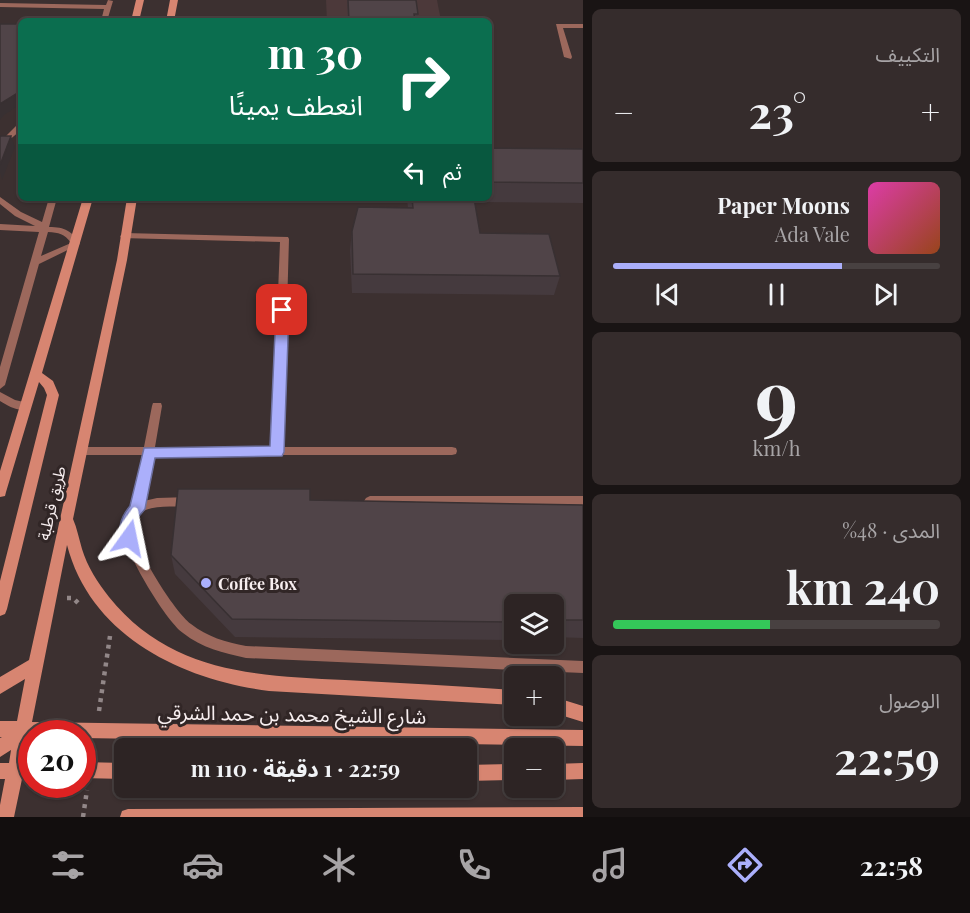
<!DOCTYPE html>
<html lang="ar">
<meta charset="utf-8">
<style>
body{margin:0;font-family:"Playfair Display","Noto Sans Arabic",serif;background:#352c2c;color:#f1f3f6;direction:rtl;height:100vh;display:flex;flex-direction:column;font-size:22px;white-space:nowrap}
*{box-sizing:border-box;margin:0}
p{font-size:20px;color:#a7a4a6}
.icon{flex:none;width:33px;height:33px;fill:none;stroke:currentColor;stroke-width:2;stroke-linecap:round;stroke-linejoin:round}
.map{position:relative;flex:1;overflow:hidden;direction:ltr}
.side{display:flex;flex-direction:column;gap:9px;padding:9px;background:#191414;width:387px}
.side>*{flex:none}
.top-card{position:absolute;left:18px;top:18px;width:474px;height:183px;border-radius:9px;box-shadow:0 2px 4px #0004,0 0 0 2px #484141;direction:rtl;background:#0b6e4f;color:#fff;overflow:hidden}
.tools{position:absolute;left:504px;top:594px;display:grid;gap:12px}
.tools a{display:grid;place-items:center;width:60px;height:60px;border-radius:9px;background:#2d2424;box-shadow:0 2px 4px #0004,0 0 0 2px #484141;font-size:30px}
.speed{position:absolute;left:18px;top:720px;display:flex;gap:12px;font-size:30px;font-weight:700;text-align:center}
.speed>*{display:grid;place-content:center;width:78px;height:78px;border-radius:50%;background:#2d2424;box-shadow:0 2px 4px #0004,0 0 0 2px #484141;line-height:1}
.speed .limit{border:9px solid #d22;background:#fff;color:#111}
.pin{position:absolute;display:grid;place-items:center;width:51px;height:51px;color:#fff;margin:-26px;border-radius:12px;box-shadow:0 3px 9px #0006}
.me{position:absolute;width:66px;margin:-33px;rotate:12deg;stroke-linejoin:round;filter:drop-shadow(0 0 4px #0008)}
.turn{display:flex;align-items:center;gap:21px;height:126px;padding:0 30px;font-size:27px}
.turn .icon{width:78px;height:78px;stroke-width:2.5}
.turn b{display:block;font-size:42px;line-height:51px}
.then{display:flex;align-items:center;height:57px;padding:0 30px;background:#0003;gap:12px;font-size:22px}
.big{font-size:45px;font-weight:700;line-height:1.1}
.side .card{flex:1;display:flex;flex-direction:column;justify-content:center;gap:9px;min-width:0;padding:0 21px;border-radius:9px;background:#352c2c}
.side .dial{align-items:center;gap:0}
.dial b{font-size:78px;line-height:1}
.song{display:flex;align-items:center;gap:18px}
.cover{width:72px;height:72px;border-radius:9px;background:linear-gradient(135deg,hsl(320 70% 55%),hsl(20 70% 35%))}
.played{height:6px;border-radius:3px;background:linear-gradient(90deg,#abaffb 70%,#484141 70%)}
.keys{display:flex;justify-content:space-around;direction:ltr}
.heat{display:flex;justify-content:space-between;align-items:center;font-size:33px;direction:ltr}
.charge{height:9px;border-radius:4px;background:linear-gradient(90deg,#34c759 48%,#484141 0)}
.trip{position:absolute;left:114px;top:738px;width:363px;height:60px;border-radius:9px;background:#2d2424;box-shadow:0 2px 4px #0004,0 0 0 2px #484141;font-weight:700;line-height:60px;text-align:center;direction:rtl}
.dock{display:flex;height:96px;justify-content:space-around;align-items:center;background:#120e0e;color:#a7a4a6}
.dock .icon{width:42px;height:42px}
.dock .selected{color:#abaffb}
.dock b{font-size:27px;color:#f1f3f6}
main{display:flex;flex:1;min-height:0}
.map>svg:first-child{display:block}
</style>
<main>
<section class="side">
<div class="card"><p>التكييف</p>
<div class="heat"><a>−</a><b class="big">23°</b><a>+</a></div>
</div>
<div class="card">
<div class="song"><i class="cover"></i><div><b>Paper Moons</b><p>Ada Vale</p></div></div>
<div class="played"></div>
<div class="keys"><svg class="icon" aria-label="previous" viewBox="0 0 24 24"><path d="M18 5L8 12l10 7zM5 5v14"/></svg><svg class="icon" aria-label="pause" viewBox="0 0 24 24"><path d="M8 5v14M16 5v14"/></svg><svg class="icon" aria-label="next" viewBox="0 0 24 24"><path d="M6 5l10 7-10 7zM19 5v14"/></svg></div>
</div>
<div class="card dial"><b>9</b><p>km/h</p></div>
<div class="card"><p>المدى · 48%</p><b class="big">240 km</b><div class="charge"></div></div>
<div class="card"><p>الوصول</p><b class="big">22:59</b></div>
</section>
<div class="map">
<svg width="583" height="817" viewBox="0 0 583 817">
<rect width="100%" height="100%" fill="#3c3030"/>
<path fill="#4c393a" d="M326 0H437L441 21H327Z"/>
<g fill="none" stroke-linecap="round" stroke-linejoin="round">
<path stroke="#928788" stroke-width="4.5" stroke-dasharray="4 5" stroke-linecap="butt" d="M67 598H73L80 605
M99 711 110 636
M83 817 87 790"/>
<path fill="#9c685c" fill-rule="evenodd" d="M108 0 113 1 107 21H101L104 9 0 7V3L106 5Z
M18 124H21V130L0 148V142Z
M0 197 21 212 42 222 49 198H57L49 227C65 227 72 231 80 244L39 264 5 385 0 389V367L39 232 0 230V224L35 226 15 216 0 204ZM48 232C59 233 64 233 71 243L41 256Z
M124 233 288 237 289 239 283 447H452L456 448 457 451 456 454 452 455H153L144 501 157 498 190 497 194 499 196 502 194 505 190 507C175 507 153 504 140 513 137 516 134 521 134 525 132 545 174 611 191 624 207 637 226 642 246 646L583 661V673L246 658C223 653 202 648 183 633 165 620 122 548 122 527 122 519 126 512 132 507L142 455H82L78 454 77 451 78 448 82 447H144L152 406 153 403H161L162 406 155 447H272L280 242 121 238 120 236Z
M0 392 15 400 28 403 29 406 28 409C18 412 8 406 0 401Z
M370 496H583V506H370L366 504 364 501 366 498Z"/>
<path fill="#9c685c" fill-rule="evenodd" d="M556 24H583V28H563L572 57 571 59 564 57Z"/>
<path fill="#d78571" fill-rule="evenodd" d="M136 0H144L139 21H131Z
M170 0H178L174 21H166Z
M83 198H93L42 373 53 381 59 395 7 609 5 614 0 616V581L47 395 44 388 39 382 6 492 5 496 0 497V471Z
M127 198H137L127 260 73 519C77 528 79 539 82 549 87 566 98 583 109 597 170 673 256 676 345 680 401 683 458 686 514 690V705L269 691C183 680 91 637 67 545L32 722 583 730V746L82 738V734H32L25 763H32V779H22L14 817H0V805L5 779H0V763H9L11 750 0 757V738L2 737H0V721H17L25 679 0 694V677L29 660 117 260Z
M554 697 583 706V722L554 713Z
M82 762 124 763V779L82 778Z
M583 763V779L554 780V764Z
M514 764V780L466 781V765Z
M583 807V817H120L122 811 128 809Z"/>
</g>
<path fill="#453a3e" d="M347 0H416L418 14 417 21H348Z
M489 148 583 149V203L474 202 480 233 560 276 554 295 352 293 350 250 352 231 408 208 407 198H489Z
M310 500 583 505V638L554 637V604H514V640L235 637 175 574 171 555Z"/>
<path fill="#383032" d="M21 91V104L4 115 0 120V104Z
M11 136 15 147 2 180 0 172V165Z"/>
<path fill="#504448" stroke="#383032" stroke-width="1.5" d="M348 0H416L418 14H414L415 21H349Z
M0 24H21V91L0 104Z
M1 136H11L0 165V137Z
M489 148 583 149V183L489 182Z
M412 198H474L480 233 549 234 560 276 353 274 352 231 358 207 413 208Z
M178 489H310V500L583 505V620H554V604H514V622L232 619 171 555Z"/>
<path fill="#abaffb" stroke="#6f72a3" stroke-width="1.5" d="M282 306 289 310 284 452 282 456 155 458 145 509 136 520 134 528 137 538 135 543 129 545 124 543C117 529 120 518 130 506L144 448 270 446 276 310Z"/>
<circle fill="#abaffb" stroke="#312626" stroke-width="2" cx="206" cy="583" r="6"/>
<g text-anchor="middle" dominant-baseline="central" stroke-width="6" stroke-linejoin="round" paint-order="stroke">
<g font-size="16" fill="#f7eeef" stroke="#312626">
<text transform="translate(51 503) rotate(-77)">طريق قرطبة</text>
</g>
<g font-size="16" font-weight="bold" fill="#f7eeef" stroke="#312626" text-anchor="start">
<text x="218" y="583">Coffee Box</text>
</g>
<g font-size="20" fill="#f7eeef" stroke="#312626">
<text transform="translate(292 713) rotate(1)">شارع الشيخ محمد بن حمد الشرقي</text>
</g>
</g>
</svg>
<div class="tools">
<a><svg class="icon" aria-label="layers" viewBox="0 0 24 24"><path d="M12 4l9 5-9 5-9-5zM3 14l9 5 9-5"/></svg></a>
<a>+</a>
<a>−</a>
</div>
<div class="speed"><div class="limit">20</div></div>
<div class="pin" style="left:282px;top:310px;background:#d93025"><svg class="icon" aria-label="arrive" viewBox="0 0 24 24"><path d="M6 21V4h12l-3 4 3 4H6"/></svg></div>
<svg class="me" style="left:129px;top:538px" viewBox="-20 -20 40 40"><path d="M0-17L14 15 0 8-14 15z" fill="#abaffb" stroke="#fff" stroke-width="4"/></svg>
<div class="trip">22:59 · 1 دقيقة · 110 m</div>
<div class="top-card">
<div class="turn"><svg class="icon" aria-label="right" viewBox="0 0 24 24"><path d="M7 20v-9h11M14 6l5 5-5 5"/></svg><div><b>30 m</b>انعطف يمينًا</div></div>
<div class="then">ثم<svg class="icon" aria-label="left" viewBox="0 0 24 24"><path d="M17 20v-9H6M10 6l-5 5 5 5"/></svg></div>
</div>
</div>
</main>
<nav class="dock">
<b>22:58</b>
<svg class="icon selected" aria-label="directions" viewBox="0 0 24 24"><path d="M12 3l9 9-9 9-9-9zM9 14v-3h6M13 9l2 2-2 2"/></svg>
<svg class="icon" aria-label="music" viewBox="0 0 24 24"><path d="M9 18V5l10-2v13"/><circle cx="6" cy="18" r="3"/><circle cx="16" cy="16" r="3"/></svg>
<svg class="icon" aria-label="phone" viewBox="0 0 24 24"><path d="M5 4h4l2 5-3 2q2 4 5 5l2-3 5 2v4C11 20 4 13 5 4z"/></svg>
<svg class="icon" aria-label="climate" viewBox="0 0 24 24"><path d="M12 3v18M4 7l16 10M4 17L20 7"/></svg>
<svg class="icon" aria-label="car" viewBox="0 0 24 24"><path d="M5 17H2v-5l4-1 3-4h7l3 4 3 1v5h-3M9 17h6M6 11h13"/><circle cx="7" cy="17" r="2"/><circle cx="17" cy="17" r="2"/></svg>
<svg class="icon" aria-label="filters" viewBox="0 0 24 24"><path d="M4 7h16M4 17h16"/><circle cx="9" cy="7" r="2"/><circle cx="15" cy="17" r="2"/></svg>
</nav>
